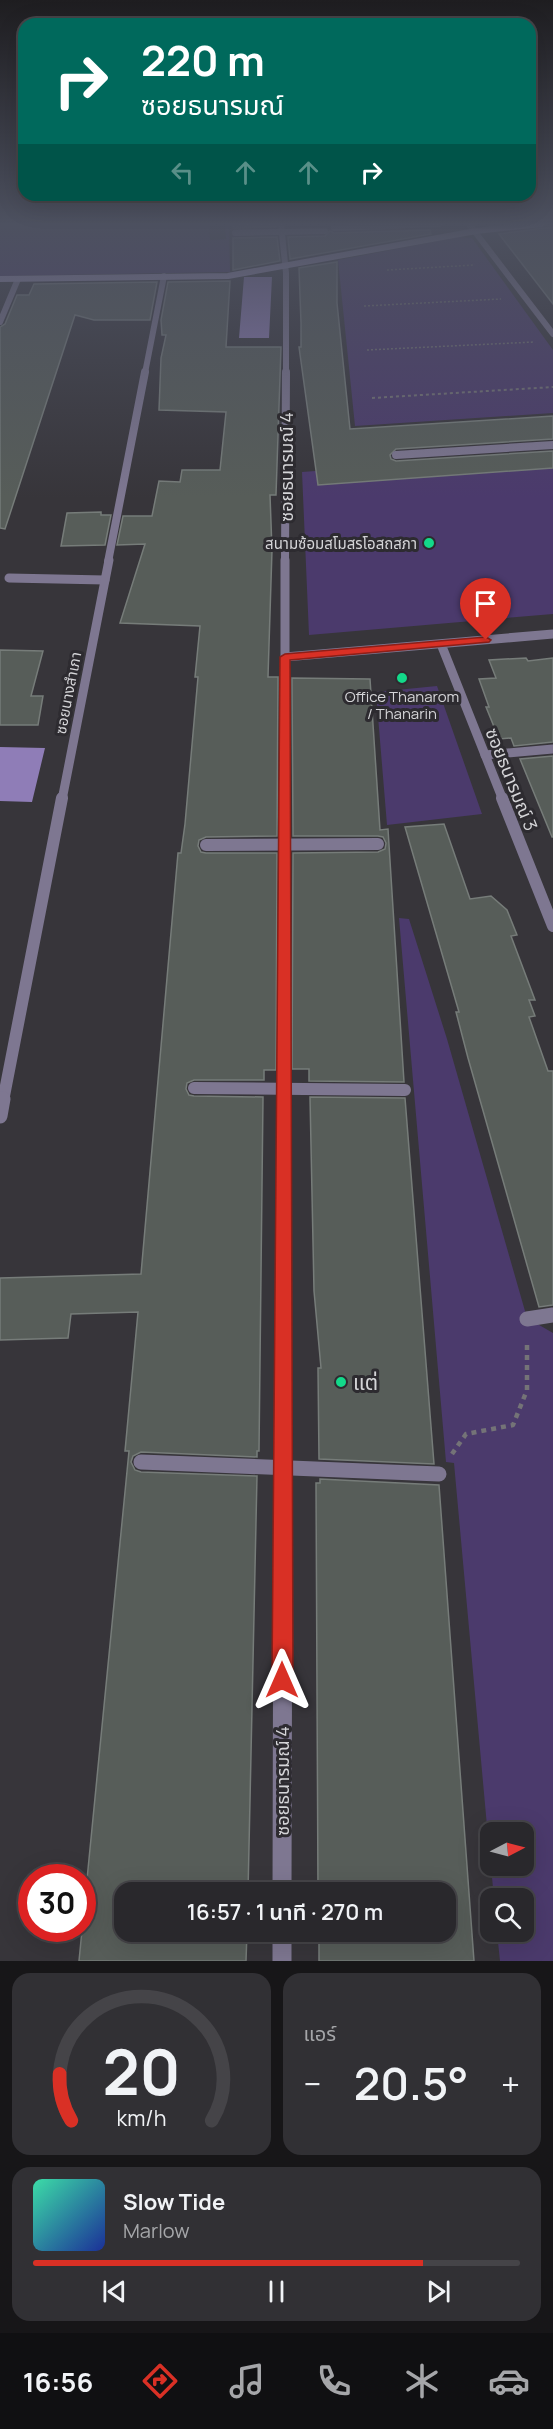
<!DOCTYPE html>
<html lang="th">
<meta charset="utf-8">
<style>
body{margin:0;font-family:Manrope,"Noto Sans Thai",sans-serif;background:#313034;color:#f1f3f6;height:100vh;display:flex;flex-direction:column;font-size:22px;white-space:nowrap}
*{box-sizing:border-box;margin:0}
p{font-size:20px;color:#a5a6a9}
.icon{flex:none;width:33px;height:33px;fill:none;stroke:currentColor;stroke-width:2;stroke-linecap:round;stroke-linejoin:round}
.map{position:relative;height:1961px;overflow:hidden}
.drawer{display:flex;flex-direction:column;gap:12px;padding:12px;background:#171618;flex:1}
.drawer>*{flex:none}
.hud{position:absolute;left:18px;top:18px;width:518px;height:183px;border-radius:18px;box-shadow:0 6px 24px #0002,0 0 0 2px #454448;background:#00695c;color:#fff;overflow:hidden}
.needle{width:39px;rotate:84deg}
.buttons{position:absolute;left:480px;top:1822px;display:grid;gap:12px}
.buttons a{display:grid;place-items:center;width:54px;height:54px;border-radius:12px;background:#29282c;box-shadow:0 6px 24px #0002,0 0 0 2px #454448;font-size:30px}
.speed{position:absolute;left:18px;top:1864px;display:flex;gap:12px;font-size:30px;font-weight:700;text-align:center}
.speed>*{display:grid;place-content:center;width:78px;height:78px;border-radius:50%;background:#29282c;box-shadow:0 6px 24px #0002,0 0 0 2px #454448;line-height:1}
.speed .limit{border:9px solid #d22;background:#fff;color:#111}
.pin{position:absolute;display:grid;place-items:center;width:51px;height:51px;color:#fff;margin:-62px -26px;border-radius:50% 50% 50% 0;rotate:-45deg;box-shadow:0 0 6px #0007}
.pin .icon{rotate:45deg}
.me{position:absolute;width:66px;margin:-33px;rotate:0deg;stroke-linejoin:round;filter:drop-shadow(0 0 4px #0008)}
.turn{display:flex;align-items:center;gap:21px;height:126px;padding:0 24px;font-size:27px}
.turn .icon{width:78px;height:78px;stroke-width:2.5}
.turn b{display:block;font-size:42px;line-height:51px}
.lanes{display:flex;align-items:center;height:57px;padding:0 24px;background:#0003;justify-content:center;gap:30px;direction:ltr}
.lanes .off{opacity:.35}
.big{font-size:45px;font-weight:600;line-height:1.1}
.drawer .widget{flex:1;display:flex;flex-direction:column;justify-content:center;gap:9px;min-width:0;padding:0 21px;border-radius:18px;background:#313034}
.drawer .dial{align-items:center;gap:0}
.dial svg{height:156px;overflow:visible;fill:none;stroke:#454448;stroke-width:7;stroke-linecap:round;text-anchor:middle}
.dial text{fill:#f1f3f6;stroke:none}
.song{display:flex;align-items:center;gap:18px}
.cover{width:72px;height:72px;border-radius:9px;background:linear-gradient(135deg,hsl(160 70% 55%),hsl(230 70% 35%))}
.played{height:6px;border-radius:3px;background:linear-gradient(90deg,#d93025 80%,#454448 80%)}
.keys{display:flex;justify-content:space-around;direction:ltr}
.heat{display:flex;justify-content:space-between;align-items:center;font-size:33px;direction:ltr}
.drawer .tiles{flex:1;display:grid;gap:12px;grid-template-columns:1fr 1fr}
.widget:last-child{grid-column:span 2}
.trip{position:absolute;left:114px;top:1882px;width:342px;height:60px;border-radius:18px;background:#29282c;box-shadow:0 6px 24px #0002,0 0 0 2px #454448;font-weight:600;line-height:60px;text-align:center}
.tab-bar{display:flex;height:96px;justify-content:space-around;align-items:center;background:#101012;color:#a5a6a9}
.tab-bar .icon{width:42px;height:42px}
.tab-bar .selected{color:#d93025}
.tab-bar b{font-size:27px;color:#f1f3f6}
.map>svg:first-child{display:block}
</style>
<div class="map">
<svg width="553" height="1961" viewBox="0 0 553 1961">
<rect width="100%" height="100%" fill="#37353a"/>
<path fill="#4b3a6c" d="M0 224H209L210 240 226 239 225 224H229L230 272 0 276Z
M459 237 472 238 553 350V413L355 426 338 260Z
M553 453V614L309 635 302 472Z
M437 686 482 814 387 825 376 692Z
M399 918 409 919 447 1039 527 1318 553 1333V1961H500L497 1932H524V1899H494L491 1866H524V1833H490V1859L454 1463 446 1462Z"/>
<path fill="#8f7db7" d="M244 277H272L269 338H239Z
M0 747 45 748 32 802 0 801Z"/>
<path fill="#575d59" stroke="#767c79" stroke-width="1.5" d="M233 224H276V227L233 228Z
M553 227V304L499 234Z
M430 230 431 234 290 259 288 237 325 236 330 231 334 233Z
M277 237 280 261 233 270V238Z
M337 262V303L350 429 553 416V439L396 449 390 455 391 459 396 461 553 451V468L318 485 299 347H301V323L299 268Z
M230 281 226 347H281L276 495H270L272 550 268 677H278L277 836 206 837 199 840 198 846 201 852 206 853H277L276 1070H264V1080H194L187 1083 186 1089 189 1095 194 1096 263 1097 259 1451H257V1457L141 1452 133 1456 131 1462 135 1470 141 1472 257 1476 248 1893H124V1932H247L246 1961H79L129 1451H125L138 1312 71 1314 68 1338 0 1340V1278L141 1274 178 853H181L185 824 198 677H195L200 626 120 623 145 544 117 545 123 516H152L159 481 180 482 182 470H220L226 412 159 410 161 358 166 335H162L161 320 168 282Z
M157 282 150 320H94L75 315 5 529 0 528V327L5 324 17 295H29L34 284Z
M101 512V515H111L105 545 61 546 67 513Z
M0 650 43 651 31 696H43L38 725H0Z
M526 658 528 661 553 658V742L514 746 511 738 499 739 486 707H489L479 679 496 678 489 660Z
M292 678 370 679 380 830 388 829 404 1082 309 1081V1069H292L293 853 378 852 385 849 386 843 383 837 378 836H293Z
M553 756V837H552L520 759Z
M444 824 470 899 491 896 507 910 517 935 511 936 535 1000H529L535 1016 529 1017 548 1071H553V1305L539 1307 468 1058 456 1012H459L405 827Z
M310 1097 405 1098 434 1464 319 1459 318 1368H321L314 1291Z
M320 1479 439 1485 474 1961H319V1932H446V1893H318L316 1483H320Z"/>
<g fill="none" stroke-linecap="round" stroke-linejoin="round">
<path stroke="#747377" stroke-width="1.5" stroke-dasharray="2 2" stroke-linecap="butt" d="M387 270 475 265
M364 306 501 299
M367 350 534 342"/>
<path stroke="#747377" stroke-width="2" stroke-dasharray="3 3" stroke-linecap="butt" d="M372 398 553 387"/>
<path stroke="#747377" stroke-width="4.5" stroke-dasharray="5 5" stroke-linecap="butt" d="M452 1454 466 1434 513 1425 527 1390V1343"/>
<path stroke="#7e7791" stroke-width="6" d="M235 233 325 231"/>
<path stroke="#7e7791" stroke-width="9" d="M9 578 105 580
M485 755 553 749"/>
<path stroke="#7e7791" stroke-width="12" d="M206 845 378 844
M194 1088 405 1090"/>
<path stroke="#7e7791" stroke-width="15" d="M527 1319 553 1315
M141 1462 439 1474"/>
<path stroke="#7e7791" stroke-width="6" d="M281 224 286 273V373
M469 224 553 334
M334 228 440 224
M0 322 18 279
M145 373 164 276"/>
<path stroke="#7e7791" stroke-width="8" d="M396 455 553 445
M108 562 145 372
M285 562 286 372"/>
<path stroke="#7e7791" stroke-width="9" d="M441 644 503 800
M285 657 553 634
M62 800 109 560
M285 800V560"/>
<path stroke="#7e7791" stroke-width="12" d="M502 798 553 926
M3 1101 62 798
M284 1101 285 798"/>
<path stroke="#7e7791" stroke-width="15" d="M0 1116 3 1099
M283 1481 284 1099"/>
<path stroke="#7e7791" stroke-width="19" d="M282 1893 283 1480
M282 1932V1961"/>
<path stroke="#a79bc4" stroke-width="6" d="M0 279 228 276 476 231 541 224"/>
</g>
<linearGradient id="sky" x2="0" y2="1"><stop stop-color="#1e1d20"/><stop offset="0.45" stop-color="#4d5160"/><stop offset="1" stop-color="#4d5160" stop-opacity="0"/></linearGradient>
<rect width="553" height="498" fill="url(#sky)"/>
<path fill="#d93025" stroke="#8d1f18" stroke-width="1.5" d="M486 637 491 640 489 642 290 660 293 1680 290 1687 282 1690 275 1687 272 1680 280 657 285 654Z"/>
<g fill="#13d98a" stroke="#2d2b30" stroke-width="2">
<circle cx="429" cy="543" r="6"/>
<circle cx="402" cy="678" r="6"/>
<circle cx="341" cy="1382" r="6"/>
</g>
<g text-anchor="middle" dominant-baseline="central" stroke-width="6" stroke-linejoin="round" paint-order="stroke">
<g font-size="15" fill="#d5d5d8" stroke="#2d2b30" text-anchor="end">
<text x="417" y="543">สนามซ้อมสโมสรโอสถสภา</text>
<text x="402" y="696" text-anchor="middle">Office Thanarom<tspan x="402" dy="17">/ Thanarin</tspan></text>
</g>
<g font-size="15" fill="#d5d5d8" stroke="#2d2b30">
<text transform="translate(68 693) rotate(-79)">ซอยนางสำเภา</text>
</g>
<g font-size="18" fill="#d5d5d8" stroke="#2d2b30">
<text transform="translate(286 467) rotate(-90)">ซอยธนารมณ์ 4</text>
<text transform="translate(512 779) rotate(68)">ซอยธนารมณ์ 3</text>
<text transform="translate(282 1781) rotate(-90)">ซอยธนารมณ์ 4</text>
</g>
<g font-size="21" fill="#d5d5d8" stroke="#2d2b30" text-anchor="start">
<text x="353" y="1382">แต่</text>
</g>
</g>
</svg>
<div class="buttons">
<a><svg class="needle" viewBox="-14 -14 28 28"><path d="M0-13l5 13h-10z" fill="#e53935"/><path d="M0 13l5-13h-10z" fill="#a5a6a9"/></svg></a>
<a><svg class="icon" aria-label="search" viewBox="0 0 24 24"><circle cx="10" cy="10" r="6"/><path d="M15 15l6 6"/></svg></a>
</div>
<div class="speed"><div class="limit">30</div></div>
<div class="pin" style="left:486px;top:640px;background:#d93025"><svg class="icon" aria-label="arrive" viewBox="0 0 24 24"><path d="M6 21V4h12l-3 4 3 4H6"/></svg></div>
<svg class="me" style="left:282px;top:1680px" viewBox="-20 -20 40 40"><path d="M0-17L14 15 0 8-14 15z" fill="#d93025" stroke="#fff" stroke-width="4"/></svg>
<div class="trip">16:57 · 1 นาที · 270 m</div>
<div class="hud">
<div class="turn"><svg class="icon" aria-label="right" viewBox="0 0 24 24"><path d="M7 20v-9h11M14 6l5 5-5 5"/></svg><div><b>220 m</b>ซอยธนารมณ์</div></div>
<div class="lanes"><svg class="icon off" aria-label="left" viewBox="0 0 24 24"><path d="M17 20v-9H6M10 6l-5 5 5 5"/></svg><svg class="icon off" aria-label="ahead" viewBox="0 0 24 24"><path d="M12 20V5M6 11l6-6 6 6"/></svg><svg class="icon off" aria-label="ahead" viewBox="0 0 24 24"><path d="M12 20V5M6 11l6-6 6 6"/></svg><svg class="icon" aria-label="right" viewBox="0 0 24 24"><path d="M7 20v-9h11M14 6l5 5-5 5"/></svg></div>
</div>
</div>
<section class="drawer">
<div class="tiles">
<div class="widget dial"><svg viewBox="0 0 100 80">
<path d="M14 69A42 42 0 1 1 86 69"/>
<path d="M14 69A42 42 0 0 1 8 45" stroke="#d93025"/>
<text x="50" y="56" font-size="32" font-weight="700">20</text>
<text x="50" y="72" font-size="11">km/h</text>
</svg></div>
<div class="widget"><p>แอร์</p>
<div class="heat"><a>−</a><b class="big">20.5°</b><a>+</a></div>
</div>
<div class="widget">
<div class="song"><i class="cover"></i><div><b>Slow Tide</b><p>Marlow</p></div></div>
<div class="played"></div>
<div class="keys"><svg class="icon" aria-label="previous" viewBox="0 0 24 24"><path d="M18 5L8 12l10 7zM5 5v14"/></svg><svg class="icon" aria-label="pause" viewBox="0 0 24 24"><path d="M8 5v14M16 5v14"/></svg><svg class="icon" aria-label="next" viewBox="0 0 24 24"><path d="M6 5l10 7-10 7zM19 5v14"/></svg></div>
</div>
</div>
</section>
<nav class="tab-bar">
<b>16:56</b>
<svg class="icon selected" aria-label="directions" viewBox="0 0 24 24"><path d="M12 3l9 9-9 9-9-9zM9 14v-3h6M13 9l2 2-2 2"/></svg>
<svg class="icon" aria-label="music" viewBox="0 0 24 24"><path d="M9 18V5l10-2v13"/><circle cx="6" cy="18" r="3"/><circle cx="16" cy="16" r="3"/></svg>
<svg class="icon" aria-label="phone" viewBox="0 0 24 24"><path d="M5 4h4l2 5-3 2q2 4 5 5l2-3 5 2v4C11 20 4 13 5 4z"/></svg>
<svg class="icon" aria-label="climate" viewBox="0 0 24 24"><path d="M12 3v18M4 7l16 10M4 17L20 7"/></svg>
<svg class="icon" aria-label="car" viewBox="0 0 24 24"><path d="M5 17H2v-5l4-1 3-4h7l3 4 3 1v5h-3M9 17h6M6 11h13"/><circle cx="7" cy="17" r="2"/><circle cx="17" cy="17" r="2"/></svg>
</nav>
